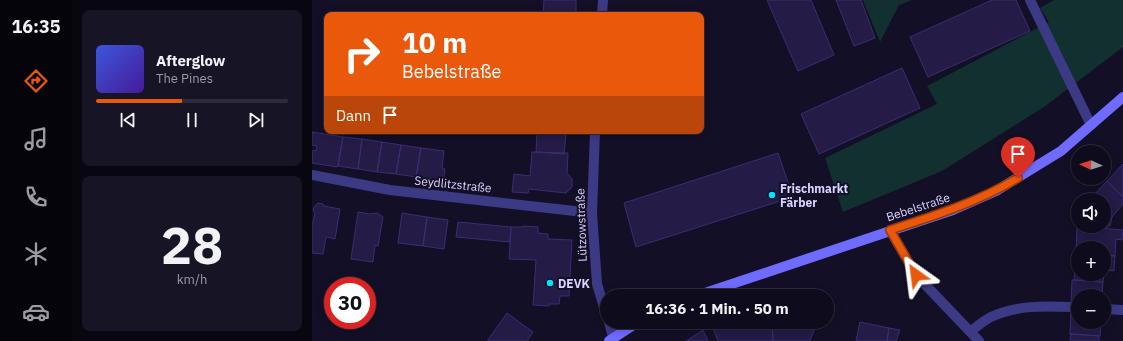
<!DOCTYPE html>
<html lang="de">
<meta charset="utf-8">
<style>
body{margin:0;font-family:"IBM Plex Sans",sans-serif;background:#171425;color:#f1f3f6;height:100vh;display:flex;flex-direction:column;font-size:15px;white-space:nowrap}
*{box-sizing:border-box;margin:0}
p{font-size:13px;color:#9b9ba3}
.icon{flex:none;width:22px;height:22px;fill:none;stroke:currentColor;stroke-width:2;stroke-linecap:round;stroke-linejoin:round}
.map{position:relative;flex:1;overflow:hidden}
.panel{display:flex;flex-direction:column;gap:10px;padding:10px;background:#08060f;width:240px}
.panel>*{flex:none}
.guide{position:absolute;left:12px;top:12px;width:380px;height:122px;border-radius:8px;box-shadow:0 2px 10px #0003,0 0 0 1px #2e2b3b;background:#ea580c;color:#fff;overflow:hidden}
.needle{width:26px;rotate:273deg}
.buttons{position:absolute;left:759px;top:145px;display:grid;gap:8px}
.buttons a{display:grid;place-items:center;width:40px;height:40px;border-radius:50%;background:#0e0b1c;box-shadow:0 2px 10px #0003,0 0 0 1px #2e2b3b;font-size:20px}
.speed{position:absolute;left:12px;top:277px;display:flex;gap:8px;font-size:20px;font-weight:700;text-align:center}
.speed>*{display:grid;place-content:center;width:52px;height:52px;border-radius:50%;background:#0e0b1c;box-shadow:0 2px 10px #0003,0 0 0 1px #2e2b3b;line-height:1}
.speed .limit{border:6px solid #d22;background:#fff;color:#111}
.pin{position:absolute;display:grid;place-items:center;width:34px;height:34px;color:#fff;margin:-41px -17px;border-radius:50% 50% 50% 0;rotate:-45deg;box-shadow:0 0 4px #0007}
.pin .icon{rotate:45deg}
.me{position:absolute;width:44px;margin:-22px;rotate:329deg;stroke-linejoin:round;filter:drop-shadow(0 0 3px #0008)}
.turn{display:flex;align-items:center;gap:14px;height:84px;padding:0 12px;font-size:18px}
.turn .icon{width:52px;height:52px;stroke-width:2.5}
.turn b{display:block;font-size:28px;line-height:34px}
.then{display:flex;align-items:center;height:38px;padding:0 12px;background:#0003;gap:8px;font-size:15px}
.panel .card{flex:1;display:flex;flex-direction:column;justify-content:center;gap:6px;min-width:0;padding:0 14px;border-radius:8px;background:#171425}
.panel .dial{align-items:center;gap:0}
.dial b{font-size:52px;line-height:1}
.song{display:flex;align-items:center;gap:12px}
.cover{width:48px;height:48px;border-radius:6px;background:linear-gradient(135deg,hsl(230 70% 55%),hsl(260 70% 35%))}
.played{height:4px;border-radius:2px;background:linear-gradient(90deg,#ea580c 45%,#2e2b3b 45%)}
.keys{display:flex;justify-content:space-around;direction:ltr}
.trip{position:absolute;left:288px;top:289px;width:234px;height:40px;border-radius:20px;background:#0e0b1c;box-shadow:0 2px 10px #0003,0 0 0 1px #2e2b3b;font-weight:800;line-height:40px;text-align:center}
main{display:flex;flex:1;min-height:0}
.menu{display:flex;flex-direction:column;width:72px;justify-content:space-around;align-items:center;background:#06040b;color:#9b9ba3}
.menu .icon{width:28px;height:28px}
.menu .on{color:#ea580c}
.menu b{font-size:18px;color:#f1f3f6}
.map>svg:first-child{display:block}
</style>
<main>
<nav class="menu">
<b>16:35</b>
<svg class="icon on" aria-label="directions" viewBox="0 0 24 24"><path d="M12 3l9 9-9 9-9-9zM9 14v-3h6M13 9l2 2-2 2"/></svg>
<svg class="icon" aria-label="music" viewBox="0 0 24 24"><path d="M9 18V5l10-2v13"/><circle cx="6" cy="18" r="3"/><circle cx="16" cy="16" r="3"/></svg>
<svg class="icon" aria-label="phone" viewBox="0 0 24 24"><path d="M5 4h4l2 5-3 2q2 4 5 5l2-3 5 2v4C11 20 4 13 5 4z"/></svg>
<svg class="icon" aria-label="climate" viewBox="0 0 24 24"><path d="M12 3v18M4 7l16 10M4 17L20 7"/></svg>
<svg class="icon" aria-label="car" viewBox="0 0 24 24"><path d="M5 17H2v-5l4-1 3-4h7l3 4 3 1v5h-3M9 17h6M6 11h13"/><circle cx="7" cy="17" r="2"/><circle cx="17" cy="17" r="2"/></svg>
</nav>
<section class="panel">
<div class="card">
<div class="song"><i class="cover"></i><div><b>Afterglow</b><p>The Pines</p></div></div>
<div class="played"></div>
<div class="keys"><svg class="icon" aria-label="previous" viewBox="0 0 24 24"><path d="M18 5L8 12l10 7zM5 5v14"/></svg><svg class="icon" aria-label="pause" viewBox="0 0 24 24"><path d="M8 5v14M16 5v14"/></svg><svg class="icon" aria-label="next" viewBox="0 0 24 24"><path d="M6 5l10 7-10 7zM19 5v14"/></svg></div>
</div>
<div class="card dial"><b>28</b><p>km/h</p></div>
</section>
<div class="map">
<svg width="811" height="341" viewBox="0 0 811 341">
<rect width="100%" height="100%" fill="#130f26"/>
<path fill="#12302f" d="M551 0H600L587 5 568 42Z
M742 0H811V47L732 107 630 171 531 212 513 158 625 104 615 86 737 22 728 8Z"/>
<path fill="#241b47" stroke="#3b2d73" d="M232 0H264V15H231Z
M455 0H499L522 55 486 71Z
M524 0H549L563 38 542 46Z
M680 0H704L718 31 616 77 598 37Z
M590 68 608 108 507 154 489 114Z
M207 131H254V134Z
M0 132 31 137 26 166 25 167 0 163 1 150 4 151 5 146 0 145Z
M225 132 254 134 252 154 224 152Z
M31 137 50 139 46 169 26 166Z
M50 139 70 142 65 172 46 169Z
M70 142 89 145 84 174 65 172Z
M89 145 109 148 104 177 84 174Z
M109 148 132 151 130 168 133 169 131 181 104 177Z
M220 152 256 153 255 173 260 179V187L254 193 217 189 216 193 200 192 202 174 218 176Z
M466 153 481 197 324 247 312 203Z
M811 164V197L795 181Z
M795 181 811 197V204L800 217 798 226H795V228H785V226H792V200H783L780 197Z
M6 203 11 204 12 206 28 209 23 239 14 237 11 254 0 253V222H1L3 213 1 210 2 207Z
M46 212 58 214 65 213 71 217 66 246 63 245 61 262 39 259Z
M90 213 115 217 111 246 86 243Z
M115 217 136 220 132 249 111 246Z
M146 222 199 227 198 242 144 237Z
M211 226 226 227V233L236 234V239L260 240 257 296H248L247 304H237V306L221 305 224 260 197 259 199 227H211Z
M765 226 811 230 810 240 804 239 803 256 792 255V248H766V254L764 253Z
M764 253 766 254V274H792L791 282 762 280Z
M792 255 803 256 802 271 792 270Z
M760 280 791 282 790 296H766V308L759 307Z
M759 307 766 308V322H789L788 336 758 334Z
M195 313 221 332 215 341H175Z
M407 322H460L461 341H406L400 326Z
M460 322H505L498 341H461Z
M548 322 577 328 575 341H544Z
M577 328 588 330 584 341H575Z
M391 330 396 341H374Z
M759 334 787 336V341H758Z"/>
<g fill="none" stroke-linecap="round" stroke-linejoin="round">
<path stroke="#3d3a85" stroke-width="10" d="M718 0 779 125"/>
<path stroke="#3d3a85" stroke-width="10" d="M290 15 291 0
M283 131 280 213 285 284 295 317
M0 175 78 190 280 213
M578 230 604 275 667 341
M792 309 811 310
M297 322 301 337
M659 331C665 327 672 320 679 317 705 305 732 306 759 307"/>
<path stroke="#6f6bff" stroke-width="10" d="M384 296 641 210 684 191 749 151 811 97
M297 341 326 322"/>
</g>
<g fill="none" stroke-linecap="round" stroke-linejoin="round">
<defs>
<path id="route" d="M604 275 578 230C622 216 666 202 706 178"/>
</defs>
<use href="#route" stroke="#983908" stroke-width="10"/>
<use href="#route" stroke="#ea580c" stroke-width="7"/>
</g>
<g fill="#00e5ff" stroke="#130f26" stroke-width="1.5">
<circle cx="460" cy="195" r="4"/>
<circle cx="238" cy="283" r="4"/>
</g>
<g text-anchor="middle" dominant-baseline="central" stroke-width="4" stroke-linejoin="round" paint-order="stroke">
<g font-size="12" fill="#d9d4ff" stroke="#130f26">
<text transform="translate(141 184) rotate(6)">Seydlitzstraße</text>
<text transform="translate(606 207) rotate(-18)">Bebelstraße</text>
<text transform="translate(269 225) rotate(-92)">Lützowstraße</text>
</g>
<g font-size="12" font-weight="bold" fill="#d9d4ff" stroke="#130f26" text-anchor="start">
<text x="468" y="188">Frischmarkt<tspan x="468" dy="14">Färber</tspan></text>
<text x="246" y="283">DEVK</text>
</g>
</g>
</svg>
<div class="buttons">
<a><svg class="needle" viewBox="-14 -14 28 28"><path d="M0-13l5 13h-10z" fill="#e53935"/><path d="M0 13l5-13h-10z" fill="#9b9ba3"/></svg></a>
<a><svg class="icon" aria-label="sound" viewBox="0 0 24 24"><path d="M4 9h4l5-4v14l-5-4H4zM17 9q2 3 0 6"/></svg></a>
<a>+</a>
<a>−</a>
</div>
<div class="speed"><div class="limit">30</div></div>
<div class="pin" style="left:706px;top:178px;background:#d93025"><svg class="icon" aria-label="arrive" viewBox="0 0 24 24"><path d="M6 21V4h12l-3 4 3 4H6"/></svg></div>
<svg class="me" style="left:604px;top:275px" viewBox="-20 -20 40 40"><path d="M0-17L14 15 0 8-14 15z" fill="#ea580c" stroke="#fff" stroke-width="4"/></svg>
<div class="trip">16:36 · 1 Min. · 50 m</div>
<div class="guide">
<div class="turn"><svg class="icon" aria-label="right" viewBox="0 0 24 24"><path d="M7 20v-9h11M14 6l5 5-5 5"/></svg><div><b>10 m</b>Bebelstraße</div></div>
<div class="then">Dann<svg class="icon" aria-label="arrive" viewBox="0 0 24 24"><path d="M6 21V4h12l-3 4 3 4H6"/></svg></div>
</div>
</div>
</main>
